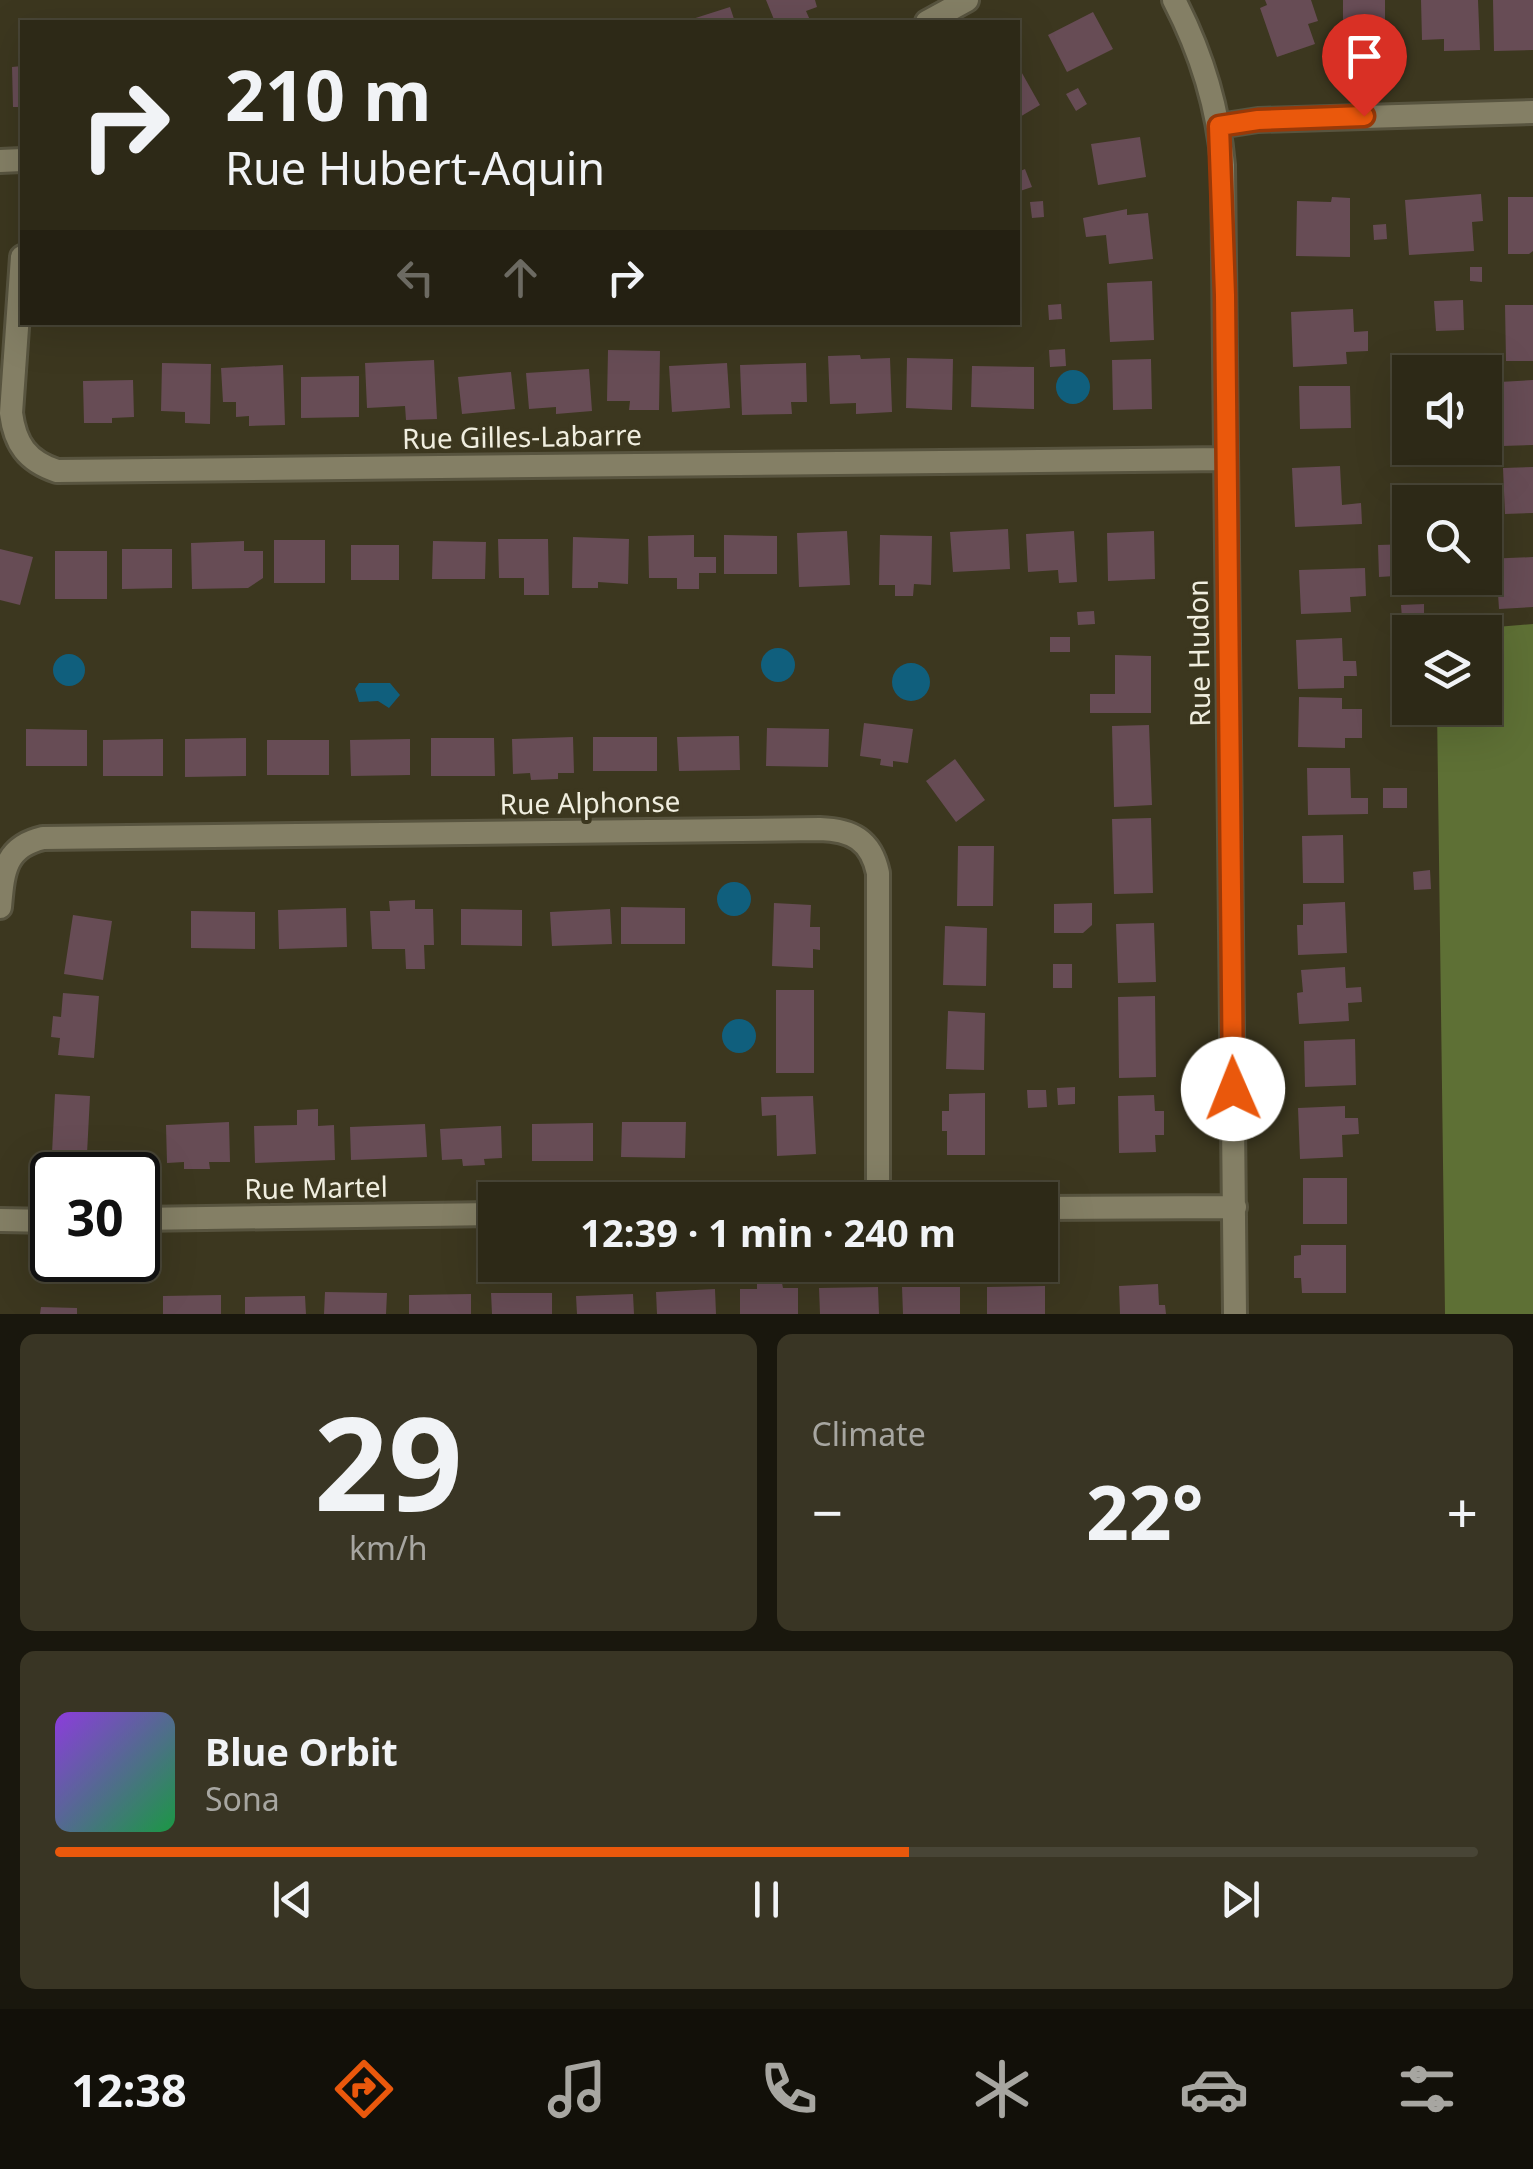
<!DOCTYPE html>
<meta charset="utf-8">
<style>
body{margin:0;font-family:"Noto Sans",sans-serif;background:#393524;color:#f1f3f6;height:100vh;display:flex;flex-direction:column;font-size:38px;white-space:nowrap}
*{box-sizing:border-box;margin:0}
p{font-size:32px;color:#a7a6a1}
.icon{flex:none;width:55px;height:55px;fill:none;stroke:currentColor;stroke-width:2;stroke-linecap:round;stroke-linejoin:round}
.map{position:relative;height:1314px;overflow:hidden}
.side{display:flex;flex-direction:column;gap:20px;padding:20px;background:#19170d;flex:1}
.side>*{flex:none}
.top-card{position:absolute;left:20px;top:20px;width:1000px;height:305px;border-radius:0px;box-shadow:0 10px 40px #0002,0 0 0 2px #484536;background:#2d2917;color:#f1f3f6;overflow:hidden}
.controls{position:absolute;left:1392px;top:355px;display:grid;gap:20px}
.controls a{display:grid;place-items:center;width:110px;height:110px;border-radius:0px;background:#2d2917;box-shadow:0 10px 40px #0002,0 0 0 2px #484536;font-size:50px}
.speed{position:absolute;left:30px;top:1152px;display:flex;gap:20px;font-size:50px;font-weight:700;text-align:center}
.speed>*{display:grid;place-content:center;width:130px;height:130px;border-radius:50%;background:#2d2917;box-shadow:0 10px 40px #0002,0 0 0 2px #484536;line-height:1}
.speed .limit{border:5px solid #111;border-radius:15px;background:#fff;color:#111}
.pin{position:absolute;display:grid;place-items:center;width:85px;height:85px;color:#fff;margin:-102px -42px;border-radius:50% 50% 50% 0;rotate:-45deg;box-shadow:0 0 10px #0007}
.pin .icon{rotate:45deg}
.me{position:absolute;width:110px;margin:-55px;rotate:359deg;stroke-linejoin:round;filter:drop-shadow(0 0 8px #0008)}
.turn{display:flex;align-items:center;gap:35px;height:210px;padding:0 40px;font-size:45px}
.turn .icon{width:130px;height:130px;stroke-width:2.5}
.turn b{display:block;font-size:70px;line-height:85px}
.lanes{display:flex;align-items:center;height:95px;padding:0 40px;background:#0003;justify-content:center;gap:50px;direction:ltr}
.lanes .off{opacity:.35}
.big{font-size:75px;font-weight:700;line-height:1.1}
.side .widget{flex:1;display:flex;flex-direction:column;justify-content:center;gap:15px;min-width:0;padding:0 35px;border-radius:15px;background:#393524}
.side .dial{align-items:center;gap:0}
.dial b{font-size:130px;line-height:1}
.song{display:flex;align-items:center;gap:30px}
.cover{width:120px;height:120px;border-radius:15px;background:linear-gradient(135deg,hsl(270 70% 55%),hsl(140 70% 35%))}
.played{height:10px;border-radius:5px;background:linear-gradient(90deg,#ea580c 60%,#484536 60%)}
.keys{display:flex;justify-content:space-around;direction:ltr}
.heat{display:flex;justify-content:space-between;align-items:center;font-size:55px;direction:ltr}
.side .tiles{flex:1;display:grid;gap:20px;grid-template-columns:1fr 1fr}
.widget:last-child{grid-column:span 2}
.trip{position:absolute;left:478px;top:1182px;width:580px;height:100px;border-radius:0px;background:#2d2917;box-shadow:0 10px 40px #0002,0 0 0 2px #484536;font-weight:700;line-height:100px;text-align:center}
.dock{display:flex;height:160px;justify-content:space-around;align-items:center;background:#121009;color:#a7a6a1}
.dock .icon{width:70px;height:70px}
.dock .selected{color:#ea580c}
.dock b{font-size:45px;color:#f1f3f6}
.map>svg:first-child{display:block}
</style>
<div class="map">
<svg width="1533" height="1314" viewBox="0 0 1533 1314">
<rect width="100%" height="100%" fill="#3c371f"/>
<path fill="#5e7035" d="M1533 624V1314H1445L1437 708H1485V632H1437Z"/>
<path fill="#105f7d" d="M1056 387a17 17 0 1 1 34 0a17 17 0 1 1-34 0Z
M761 665a17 17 0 1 1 34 0a17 17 0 1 1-34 0Z
M53 670a16 16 0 1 1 32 0a16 16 0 1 1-32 0Z
M892 682a19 19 0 1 1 38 0a19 19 0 1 1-38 0Z
M359 683H390L400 695 389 708 378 701 359 702 355 689Z
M717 899a17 17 0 1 1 34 0a17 17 0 1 1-34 0Z
M722 1036a17 17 0 1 1 34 0a17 17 0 1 1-34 0Z"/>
<path fill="#674c55" d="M766 0H815L817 7 806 11 810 20 804 22H775Z
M1265 0H1311L1318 21 1308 24 1315 44 1277 57 1260 8 1267 5Z
M1343 0H1385V52H1343Z
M1421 0H1478L1480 50 1444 51V39L1422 40Z
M1493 0H1533V50L1494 51Z
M730 7 735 22H683Z
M1093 12 1113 49 1067 72 1048 35Z
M22 66V107H13L12 67Z
M1018 66 1040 105 1018 118Z
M1078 88 1087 104 1076 111 1066 94Z
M1140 137 1146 177 1098 185 1091 144Z
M1025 169 1032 187 1020 191 1018 172Z
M1481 194 1483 221 1472 222 1474 251 1409 255 1405 200Z
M1332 197 1350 198V257L1296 256 1297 201 1331 202Z
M1508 197H1533V251L1529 254H1508Z
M1043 201 1044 217 1032 218 1030 202Z
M1127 209V215L1148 213 1153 259 1109 264 1106 235 1086 237 1083 218Z
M1386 224 1387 239 1374 240 1373 225Z
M1470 267H1482V282L1470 281Z
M1152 281 1154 340 1110 342 1107 283Z
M1463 300 1464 330 1436 331 1434 301Z
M1061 304 1062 319 1049 320 1048 305Z
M1505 305H1533V361H1506Z
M1353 309 1354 332 1368 331V351L1346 352 1347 364 1293 367 1291 312Z
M1065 349 1066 366 1050 367 1049 350Z
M608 350 660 351 659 410H629L630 401H607Z
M860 355 861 359 890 358 892 412 856 414V403L830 404 828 356Z
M907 358 953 359 952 410 906 408Z
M1151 359 1152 409 1113 410 1112 360Z
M434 360 437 419 406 420 405 406 367 408 365 363Z
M162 363 211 364 210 424 185 423V412L161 411Z
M727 363 730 408 672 412 669 366Z
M806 363 807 402H791L792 414 742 415 740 365Z
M283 365 285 425 249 426V416L236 417V402H223L221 368Z
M972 366 1034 367V409L971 407Z
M589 369 592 411 556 414V407L529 409 526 373Z
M511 372 515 409 462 414 458 377Z
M359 376V417L301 418V377Z
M133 380 134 417 112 418V423H84L83 381Z
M1533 380V445L1502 446 1499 382Z
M1299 386H1350L1351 428 1300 429Z
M1340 466 1342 505 1361 503 1362 524 1295 527 1292 468Z
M1533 467V513L1505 514 1503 468Z
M1008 529 1010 569 953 572 950 532Z
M847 531 850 585 799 587 797 533Z
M1074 531 1077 582 1059 583 1058 570 1028 572 1026 534Z
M1154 531 1155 579 1108 581 1107 533Z
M694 535V557H716V573H699V589H677V578H649L648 536Z
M724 535 777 536V574H724Z
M880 535 932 536 931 585 914 584 913 596H895V585H879Z
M573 537 629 539 628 584 598 582V588H572Z
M498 539H548L549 595H524V578H499Z
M274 540H325V583H274Z
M244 541V551H263V578L248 588 192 589 191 543Z
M433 541 486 542 485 579H432Z
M1410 544V575L1379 577 1378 545Z
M351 545H399V580H351Z
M0 549 33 557 20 605 0 600Z
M122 549H172V588L122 589Z
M55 551H107V599H55Z
M1533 557V607L1499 609 1498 594 1482 595 1485 559Z
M1365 568 1366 596 1350 597 1351 612 1301 614 1299 570Z
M1424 604V618L1402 619 1401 605Z
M1094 611 1095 624 1078 625 1077 612Z
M1050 637H1070V652H1050Z
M1342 638 1343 661H1356L1357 676H1344V688L1298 689 1296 640Z
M1115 655 1151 656V713H1090V694H1115Z
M1299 697 1342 698V709H1362V738H1345V748L1298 747Z
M864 723 913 729 908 763 893 761V767L880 765 881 759 860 756Z
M1149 725 1152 805 1114 807 1112 726Z
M767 728 829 729 828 767 766 766Z
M26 729 87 730V766H26Z
M739 736 740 770 679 771 677 737Z
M573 737 574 773H558V779L531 780 530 773 513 774 512 739Z
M593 737H657V771H593Z
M246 738V776L185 777V739Z
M431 738H494L495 776H431Z
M163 739V776H103V740Z
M410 739V775L351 776 350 740Z
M267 740H329V775H267Z
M955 759 985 800 956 822 926 781Z
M1307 768H1350L1351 798H1368V814L1308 815Z
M1383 788H1407V808H1383Z
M1151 818 1153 893 1114 894 1112 819Z
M1343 835 1344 883H1303L1302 836Z
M958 846H994L993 906H957Z
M1430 870 1431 889 1414 890 1413 872Z
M415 900V909H433L434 945H424L425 969H406L405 949H372L370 911H390L389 901Z
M1345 902 1347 953 1298 955 1297 925H1303V904Z
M774 903 811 905 810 927H820V950L813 949V968L772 966Z
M1092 903V925L1083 933H1054V904Z
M621 907 685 908V944H621Z
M346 908 347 947 279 949 278 910Z
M461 909 522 910V946L461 945Z
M610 909 612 944 552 946 550 912Z
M191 911 255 912V949L191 948Z
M73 915 112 921 103 980 64 974Z
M1154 923 1156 982 1118 983 1116 924Z
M945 926 987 928 986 986 943 985Z
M1053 964H1072V988H1053Z
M1345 967 1346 988 1361 987 1362 1002 1348 1003 1349 1021 1299 1024 1297 993 1303 992 1301 970Z
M776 990H814V1073H776Z
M63 993 99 996 94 1058 58 1055 60 1038 51 1037 53 1016 61 1017Z
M1155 996 1156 1077 1119 1078 1118 997Z
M948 1011 985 1013 984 1070 946 1069Z
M1355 1039 1356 1085 1305 1087 1304 1041Z
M1075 1087V1104L1058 1105 1057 1088Z
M1027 1090H1046L1047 1107 1028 1108Z
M985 1093V1155H947V1131H942V1111H949V1094Z
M55 1094 90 1096 87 1154 52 1153Z
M1154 1095 1155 1111H1164V1135H1155L1156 1152 1119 1153 1118 1096Z
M813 1096 816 1154 777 1156 776 1115 762 1116 761 1097Z
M1345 1106V1118H1358L1359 1134 1342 1135 1343 1157 1300 1159 1298 1108Z
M318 1109V1126L334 1125 335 1160 255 1163 254 1126 297 1125V1110Z
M229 1122 230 1162H209L210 1169H184V1162L167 1163 166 1125Z
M622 1122H686L685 1158 621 1157Z
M593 1123V1161H532V1124Z
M425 1124 427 1157 351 1160 350 1127Z
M501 1126 502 1158 484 1159 485 1165 463 1166 462 1159 442 1160 440 1129Z
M1303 1178H1347V1224H1303Z
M1301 1245H1346V1293H1302L1301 1278H1294V1256L1301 1255Z
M757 1283H782L783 1288H798V1314H740V1289H757Z
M1158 1284 1159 1305H1165L1166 1314H1120L1119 1286Z
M1045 1286V1314H987V1287Z
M878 1287 879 1314H820L819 1288Z
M902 1287H960V1314H903Z
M715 1289 716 1314H657L656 1292Z
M325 1292 387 1293 386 1314H324Z
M491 1293H552V1314H492Z
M471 1294V1314H409V1295Z
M633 1294 634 1314H577L576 1296Z
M221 1295V1314H163V1296Z
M305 1296 306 1314H245V1297Z
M41 1307 77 1308V1314H40Z"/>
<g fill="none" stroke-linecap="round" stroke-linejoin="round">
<defs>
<path id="minor" d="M1174 0C1201 52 1218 107 1223 165L1235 1314
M927 22 967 0
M1219 126 1258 120 1533 112
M0 161 22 160
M22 257 11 413C15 444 27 461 57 471L1226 459
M0 907C3 873 4 847 43 838L820 829C852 830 871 840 878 873V1200
M1040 1208 1235 1207
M138 1219 495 1214
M0 1220 52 1221"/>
</defs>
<use href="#minor" stroke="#58543f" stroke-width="28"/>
<use href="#minor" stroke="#847f65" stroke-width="22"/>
</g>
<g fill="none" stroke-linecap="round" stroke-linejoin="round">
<defs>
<path id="route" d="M1233 1089 1225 295 1219 126 1258 120 1364 116"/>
</defs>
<use href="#route" stroke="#983908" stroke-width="25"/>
<use href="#route" stroke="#ea580c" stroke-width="18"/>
</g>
<g text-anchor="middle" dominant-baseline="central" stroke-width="8" stroke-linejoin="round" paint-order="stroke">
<g font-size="28" fill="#f0eedf" stroke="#3c371f">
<text transform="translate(522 436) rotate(-1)">Rue Gilles-Labarre</text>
<text transform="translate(1198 653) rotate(-91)">Rue Hudon</text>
<text transform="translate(590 802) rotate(-1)">Rue Alphonse</text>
<text transform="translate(316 1187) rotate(-1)">Rue Martel</text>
</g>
</g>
</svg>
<div class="controls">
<a><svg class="icon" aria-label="sound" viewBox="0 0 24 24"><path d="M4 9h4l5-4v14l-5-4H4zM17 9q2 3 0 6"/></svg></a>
<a><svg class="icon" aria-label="search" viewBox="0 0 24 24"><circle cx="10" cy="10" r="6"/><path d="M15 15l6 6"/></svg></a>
<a><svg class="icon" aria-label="layers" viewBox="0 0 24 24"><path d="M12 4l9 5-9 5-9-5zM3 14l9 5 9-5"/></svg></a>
</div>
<div class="speed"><div class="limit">30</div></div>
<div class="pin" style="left:1364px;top:116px;background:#d93025"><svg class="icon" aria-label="arrive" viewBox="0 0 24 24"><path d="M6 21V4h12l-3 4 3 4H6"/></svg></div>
<svg class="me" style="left:1233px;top:1089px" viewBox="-20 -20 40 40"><circle r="19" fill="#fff"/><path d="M0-13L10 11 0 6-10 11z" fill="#ea580c"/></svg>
<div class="trip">12:39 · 1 min · 240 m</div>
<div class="top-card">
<div class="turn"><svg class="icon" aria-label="right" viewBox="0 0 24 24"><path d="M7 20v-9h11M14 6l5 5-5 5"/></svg><div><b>210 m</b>Rue Hubert-Aquin</div></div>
<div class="lanes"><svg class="icon off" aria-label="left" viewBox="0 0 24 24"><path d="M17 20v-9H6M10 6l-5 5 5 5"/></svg><svg class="icon off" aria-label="ahead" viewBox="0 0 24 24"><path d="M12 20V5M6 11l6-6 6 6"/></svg><svg class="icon" aria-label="right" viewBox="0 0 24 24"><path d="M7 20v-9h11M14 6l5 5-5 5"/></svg></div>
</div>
</div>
<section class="side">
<div class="tiles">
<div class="widget dial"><b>29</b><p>km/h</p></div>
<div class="widget"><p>Climate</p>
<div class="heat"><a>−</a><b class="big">22°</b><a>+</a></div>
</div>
<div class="widget">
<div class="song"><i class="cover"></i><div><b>Blue Orbit</b><p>Sona</p></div></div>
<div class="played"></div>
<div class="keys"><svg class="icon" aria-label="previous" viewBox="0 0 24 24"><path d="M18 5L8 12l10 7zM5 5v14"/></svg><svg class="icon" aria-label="pause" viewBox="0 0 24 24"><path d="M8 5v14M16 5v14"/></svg><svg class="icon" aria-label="next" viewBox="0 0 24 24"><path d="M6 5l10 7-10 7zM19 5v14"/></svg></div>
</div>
</div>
</section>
<nav class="dock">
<b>12:38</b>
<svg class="icon selected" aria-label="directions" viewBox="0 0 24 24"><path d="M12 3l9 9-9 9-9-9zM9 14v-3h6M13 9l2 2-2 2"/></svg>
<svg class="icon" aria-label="music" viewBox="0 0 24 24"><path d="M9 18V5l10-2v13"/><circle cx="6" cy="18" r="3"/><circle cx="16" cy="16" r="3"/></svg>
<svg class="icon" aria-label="phone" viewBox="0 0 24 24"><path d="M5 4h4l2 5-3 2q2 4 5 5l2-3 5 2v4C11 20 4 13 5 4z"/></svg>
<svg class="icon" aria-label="climate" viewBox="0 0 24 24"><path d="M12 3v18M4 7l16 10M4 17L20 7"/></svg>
<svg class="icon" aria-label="car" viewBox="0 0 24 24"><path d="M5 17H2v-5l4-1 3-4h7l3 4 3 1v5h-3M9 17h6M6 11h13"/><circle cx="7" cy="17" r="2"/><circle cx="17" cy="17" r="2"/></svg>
<svg class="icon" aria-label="filters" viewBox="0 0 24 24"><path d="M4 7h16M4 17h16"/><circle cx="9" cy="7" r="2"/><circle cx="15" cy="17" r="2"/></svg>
</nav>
